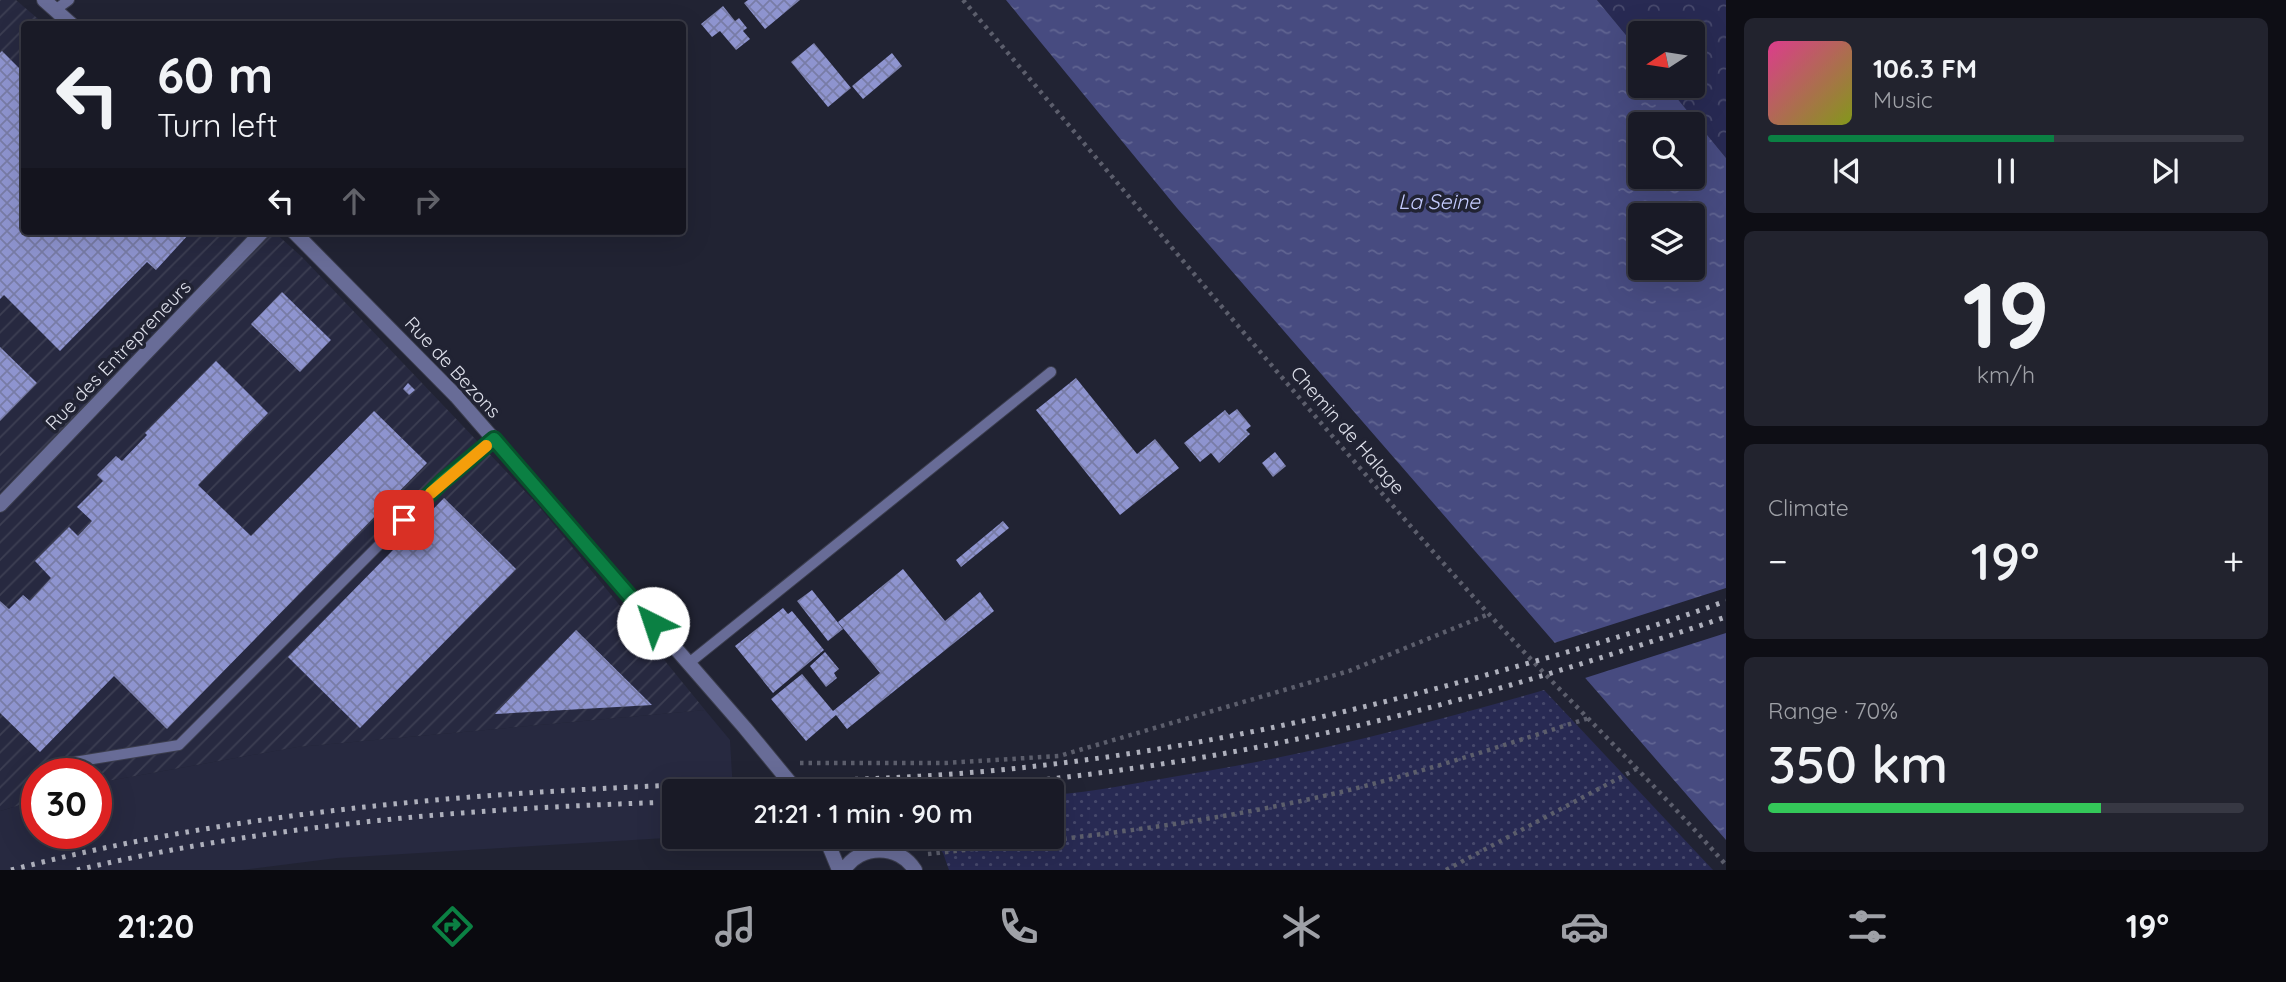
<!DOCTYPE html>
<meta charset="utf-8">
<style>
body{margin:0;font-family:Quicksand,sans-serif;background:#22232e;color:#f1f3f6;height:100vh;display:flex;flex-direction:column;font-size:26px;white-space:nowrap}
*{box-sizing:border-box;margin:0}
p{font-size:23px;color:#9fa1a7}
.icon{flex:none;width:38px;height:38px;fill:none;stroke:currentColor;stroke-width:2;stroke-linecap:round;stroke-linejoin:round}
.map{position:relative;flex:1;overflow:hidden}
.drawer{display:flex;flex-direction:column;gap:18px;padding:18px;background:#0e0e15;width:560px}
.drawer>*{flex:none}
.guide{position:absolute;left:21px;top:21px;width:665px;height:214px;border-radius:7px;box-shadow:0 7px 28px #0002,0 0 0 2px #373843;background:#191a26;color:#f1f3f6;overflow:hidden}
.needle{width:46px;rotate:258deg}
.tools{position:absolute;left:1628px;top:21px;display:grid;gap:14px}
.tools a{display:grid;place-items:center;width:77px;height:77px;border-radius:7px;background:#191a26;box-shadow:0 7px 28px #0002,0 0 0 2px #373843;font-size:35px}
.speed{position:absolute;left:21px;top:758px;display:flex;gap:14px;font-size:35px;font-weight:700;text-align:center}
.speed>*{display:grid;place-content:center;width:91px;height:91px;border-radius:50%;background:#191a26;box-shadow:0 7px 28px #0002,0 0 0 2px #373843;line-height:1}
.speed .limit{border:10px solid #d22;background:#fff;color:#111}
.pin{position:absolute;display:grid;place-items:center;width:60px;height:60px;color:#fff;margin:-30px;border-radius:14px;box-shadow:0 4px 10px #0006}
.me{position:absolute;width:77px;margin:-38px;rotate:319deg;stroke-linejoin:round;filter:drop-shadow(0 0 5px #0008)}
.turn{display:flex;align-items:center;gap:24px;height:147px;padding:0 21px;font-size:32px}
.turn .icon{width:91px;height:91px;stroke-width:2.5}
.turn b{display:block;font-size:49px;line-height:60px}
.lanes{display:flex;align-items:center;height:66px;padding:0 21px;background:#0003;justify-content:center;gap:35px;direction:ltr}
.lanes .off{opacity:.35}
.big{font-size:52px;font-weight:600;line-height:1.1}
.drawer .card{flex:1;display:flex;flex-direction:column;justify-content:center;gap:10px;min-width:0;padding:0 24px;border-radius:10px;background:#22232e}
.drawer .dial{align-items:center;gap:0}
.dial b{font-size:91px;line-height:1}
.song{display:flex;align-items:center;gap:21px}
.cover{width:84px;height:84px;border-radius:10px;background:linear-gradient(135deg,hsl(330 70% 55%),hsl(70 70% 35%))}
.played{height:7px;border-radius:4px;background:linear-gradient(90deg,#0b8043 60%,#373843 60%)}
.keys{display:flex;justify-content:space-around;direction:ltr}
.heat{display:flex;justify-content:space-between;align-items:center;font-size:38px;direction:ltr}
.charge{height:10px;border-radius:5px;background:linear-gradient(90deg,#34c759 70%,#373843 0)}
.trip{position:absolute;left:662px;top:779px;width:402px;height:70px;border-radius:7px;background:#191a26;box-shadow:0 7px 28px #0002,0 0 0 2px #373843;font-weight:600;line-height:70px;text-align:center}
.tabs{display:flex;height:112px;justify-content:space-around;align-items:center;background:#0a0a0f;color:#9fa1a7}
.tabs .icon{width:49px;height:49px}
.tabs .selected{color:#0b8043}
.tabs b{font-size:32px;color:#f1f3f6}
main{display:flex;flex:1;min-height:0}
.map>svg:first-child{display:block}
</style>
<main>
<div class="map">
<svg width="1726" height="870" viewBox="0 0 1726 870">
<defs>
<pattern id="industrial-furrows" width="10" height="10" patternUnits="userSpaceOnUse" patternTransform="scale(1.75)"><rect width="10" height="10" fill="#272940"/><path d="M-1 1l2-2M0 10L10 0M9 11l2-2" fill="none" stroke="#3c3e52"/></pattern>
<pattern id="green-dots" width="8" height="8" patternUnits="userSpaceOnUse" patternTransform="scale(1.75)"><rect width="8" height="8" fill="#282a53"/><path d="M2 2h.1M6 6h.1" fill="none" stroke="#47496c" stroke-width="1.8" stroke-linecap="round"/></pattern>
<pattern id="forest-crowns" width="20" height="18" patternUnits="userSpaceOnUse" patternTransform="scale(1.75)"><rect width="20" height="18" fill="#282a53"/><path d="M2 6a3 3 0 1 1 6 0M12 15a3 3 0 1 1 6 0" fill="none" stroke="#47496c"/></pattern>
<pattern id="water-ripples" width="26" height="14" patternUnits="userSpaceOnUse" patternTransform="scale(1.75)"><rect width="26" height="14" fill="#474b80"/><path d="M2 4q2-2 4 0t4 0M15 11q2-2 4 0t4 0" fill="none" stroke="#616592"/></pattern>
<pattern id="building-cross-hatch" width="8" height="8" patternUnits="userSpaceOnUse" patternTransform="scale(1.75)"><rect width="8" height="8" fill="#8e94cf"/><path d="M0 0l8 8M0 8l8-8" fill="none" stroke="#787ca6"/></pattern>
</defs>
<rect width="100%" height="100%" fill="#212333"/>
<path fill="#272940" d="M705 710 730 740 733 791H674V836L683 837 337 858 242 870H0V811L37 800V833H96V783L297 747Z"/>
<path fill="url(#industrial-furrows)" d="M0 0H16L44 24H24V231H273L302 257 537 504 705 710 297 747 96 783V774H37V800L0 811Z"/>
<path fill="url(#green-dots)" d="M1544 690 1713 870H949L943 853 931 837 1052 836V795C1094 792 1136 783 1178 776 1302 756 1423 725 1544 690Z"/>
<path fill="url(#forest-crowns)" d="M1597 0H1726V158L1667 86H1692V33H1640V52Z"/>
<path fill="url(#water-ripples)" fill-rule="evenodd" d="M1006 0H1597L1640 52V86H1667L1726 158V840L1177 208ZM1640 124H1692V177H1640ZM1640 215H1692V268H1640Z"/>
<path fill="#212333" d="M1726 588V633L1585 678 1582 679 1551 644Z"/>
<path fill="url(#building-cross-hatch)" d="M748 0H800L765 29 744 3Z
M723 6 735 21 739 18 747 28 743 31 750 39 736 50 720 31 712 37 701 24Z
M814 43 851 88 828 107 791 62Z
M2 51 24 73V231H186L189 234 156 270 147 262 60 351 4 295 0 299V53Z
M892 53 902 66 863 99 852 86Z
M282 292 331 340 300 372 251 324Z
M0 347 37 383 0 421Z
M216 361 268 413 198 485 251 536 374 411 427 463 167 729 114 676 40 752 0 713V601L9 609 23 595 30 601 51 578 35 561 69 527 78 536 92 521 77 507 103 481 97 475 116 456 122 461 147 435 145 433Z
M1076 378 1137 454 1155 439 1179 468 1120 515 1036 410Z
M408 383 415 390 409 395 403 389Z
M1237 409 1251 426 1246 430 1250 434 1219 463 1211 453 1200 462 1184 443 1225 410 1229 415Z
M1275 452 1286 466 1273 477 1262 463Z
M444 498 516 569 360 728 288 657Z
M1003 521 1009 528 961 567 956 560Z
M903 569 945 621 980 592 994 611 847 729 836 715 806 741 771 699 802 674 833 711 880 673 838 622Z
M812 590 843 629 828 641 797 601Z
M783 608 788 614 792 611 824 650 773 693 735 646Z
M576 630 652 705 495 714Z
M825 652 839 669 834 673 837 678 826 687 810 666Z"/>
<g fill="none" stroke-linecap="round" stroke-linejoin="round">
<defs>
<path id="service" d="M55 10 69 0
M689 663 1051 372
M68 763 179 745 442 482 494 439"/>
<path id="minor" d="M44 0 71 24
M293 231 456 396 745 728 797 791
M0 505 263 231
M825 836 839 870
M853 836 877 850
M844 870C860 844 899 844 915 870"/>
</defs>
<use href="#service" stroke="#3b3d4d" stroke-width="12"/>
<use href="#minor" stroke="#3b3d4d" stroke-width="16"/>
<path stroke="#5c5e6c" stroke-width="4.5" stroke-dasharray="3.5 5" stroke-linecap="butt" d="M963 0C1137 205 1308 413 1487 612 1565 698 1650 778 1726 865
M800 763H946L1059 756 1349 671 1489 614
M928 854C1055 840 1184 827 1310 799 1404 779 1497 747 1589 718
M1446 870 1638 768"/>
<use href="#service" stroke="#686c97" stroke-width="10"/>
<use href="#minor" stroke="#686c97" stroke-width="14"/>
<path stroke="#aeb0bc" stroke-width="5" stroke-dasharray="3.5 7" stroke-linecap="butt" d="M921 791C1043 782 1163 767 1283 742 1432 712 1582 665 1726 617
M11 870C230 813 454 794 679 785 799 781 918 780 1037 766 1195 748 1348 714 1500 671 1576 650 1652 628 1726 601
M77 870C272 824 474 808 674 802"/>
</g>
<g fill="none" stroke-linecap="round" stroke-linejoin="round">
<defs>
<path id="route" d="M404 520 442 482 494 439 653 623"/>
</defs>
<use href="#route" stroke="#07532c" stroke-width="18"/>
<use href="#route" stroke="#0b8043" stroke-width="12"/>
<path stroke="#f59e0b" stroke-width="12" d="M431 493 486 446"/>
</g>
<g text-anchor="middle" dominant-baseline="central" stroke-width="7" stroke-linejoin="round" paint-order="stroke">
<g font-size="19" fill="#dee0eb" stroke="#212333">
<text transform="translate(118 355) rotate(-46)">Rue des Entrepreneurs</text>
<text transform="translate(453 367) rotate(47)">Rue de Bezons</text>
<text transform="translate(1348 430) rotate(49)">Chemin de Halage</text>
</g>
<g font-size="21" font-style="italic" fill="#c5ccfe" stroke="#212333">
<text x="1439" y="201">La Seine</text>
</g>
</g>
</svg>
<div class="tools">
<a><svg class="needle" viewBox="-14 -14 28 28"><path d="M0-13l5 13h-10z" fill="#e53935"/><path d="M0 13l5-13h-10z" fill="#9fa1a7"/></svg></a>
<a><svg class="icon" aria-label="search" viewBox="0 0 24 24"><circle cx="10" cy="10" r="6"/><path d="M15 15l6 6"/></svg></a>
<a><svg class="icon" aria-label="layers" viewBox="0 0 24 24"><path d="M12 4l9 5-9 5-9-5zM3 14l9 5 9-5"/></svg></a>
</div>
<div class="speed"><div class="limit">30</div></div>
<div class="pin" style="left:404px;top:520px;background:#d93025"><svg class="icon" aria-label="arrive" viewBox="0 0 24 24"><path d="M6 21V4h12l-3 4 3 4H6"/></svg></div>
<svg class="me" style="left:653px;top:623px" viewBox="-20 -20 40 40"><circle r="19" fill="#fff"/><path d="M0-13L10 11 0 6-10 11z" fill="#0b8043"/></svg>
<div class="trip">21:21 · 1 min · 90 m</div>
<div class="guide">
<div class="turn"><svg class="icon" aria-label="left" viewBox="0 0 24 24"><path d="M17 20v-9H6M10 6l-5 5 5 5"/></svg><div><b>60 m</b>Turn left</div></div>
<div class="lanes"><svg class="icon" aria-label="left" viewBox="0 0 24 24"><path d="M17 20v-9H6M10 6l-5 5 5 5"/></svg><svg class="icon off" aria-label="ahead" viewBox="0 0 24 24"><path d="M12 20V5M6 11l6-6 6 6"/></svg><svg class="icon off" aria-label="right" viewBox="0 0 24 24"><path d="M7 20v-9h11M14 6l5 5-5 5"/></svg></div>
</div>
</div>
<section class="drawer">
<div class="card">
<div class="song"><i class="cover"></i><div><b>106.3 FM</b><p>Music</p></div></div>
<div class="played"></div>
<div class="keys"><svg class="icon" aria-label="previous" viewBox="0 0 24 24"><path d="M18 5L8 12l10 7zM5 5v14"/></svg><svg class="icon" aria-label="pause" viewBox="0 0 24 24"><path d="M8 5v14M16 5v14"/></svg><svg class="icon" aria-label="next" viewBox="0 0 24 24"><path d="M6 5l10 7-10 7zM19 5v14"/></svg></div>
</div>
<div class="card dial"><b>19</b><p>km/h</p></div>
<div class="card"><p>Climate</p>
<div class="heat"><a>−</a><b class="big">19°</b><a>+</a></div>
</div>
<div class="card"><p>Range · 70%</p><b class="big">350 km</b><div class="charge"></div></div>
</section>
</main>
<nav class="tabs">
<b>21:20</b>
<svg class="icon selected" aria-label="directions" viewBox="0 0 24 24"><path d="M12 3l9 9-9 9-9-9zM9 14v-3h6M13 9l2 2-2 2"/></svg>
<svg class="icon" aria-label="music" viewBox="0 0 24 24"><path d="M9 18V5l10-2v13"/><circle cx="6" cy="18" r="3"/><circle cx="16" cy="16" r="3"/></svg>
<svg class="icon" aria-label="phone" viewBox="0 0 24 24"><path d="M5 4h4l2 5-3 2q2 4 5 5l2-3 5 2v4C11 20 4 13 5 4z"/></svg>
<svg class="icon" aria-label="climate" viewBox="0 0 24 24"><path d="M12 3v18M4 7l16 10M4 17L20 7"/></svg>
<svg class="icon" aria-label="car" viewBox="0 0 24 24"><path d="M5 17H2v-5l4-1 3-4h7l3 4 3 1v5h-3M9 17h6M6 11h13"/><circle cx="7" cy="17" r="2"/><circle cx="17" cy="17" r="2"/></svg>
<svg class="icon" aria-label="filters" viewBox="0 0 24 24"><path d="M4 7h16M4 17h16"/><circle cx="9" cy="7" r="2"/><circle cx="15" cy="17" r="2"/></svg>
<b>19°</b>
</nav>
